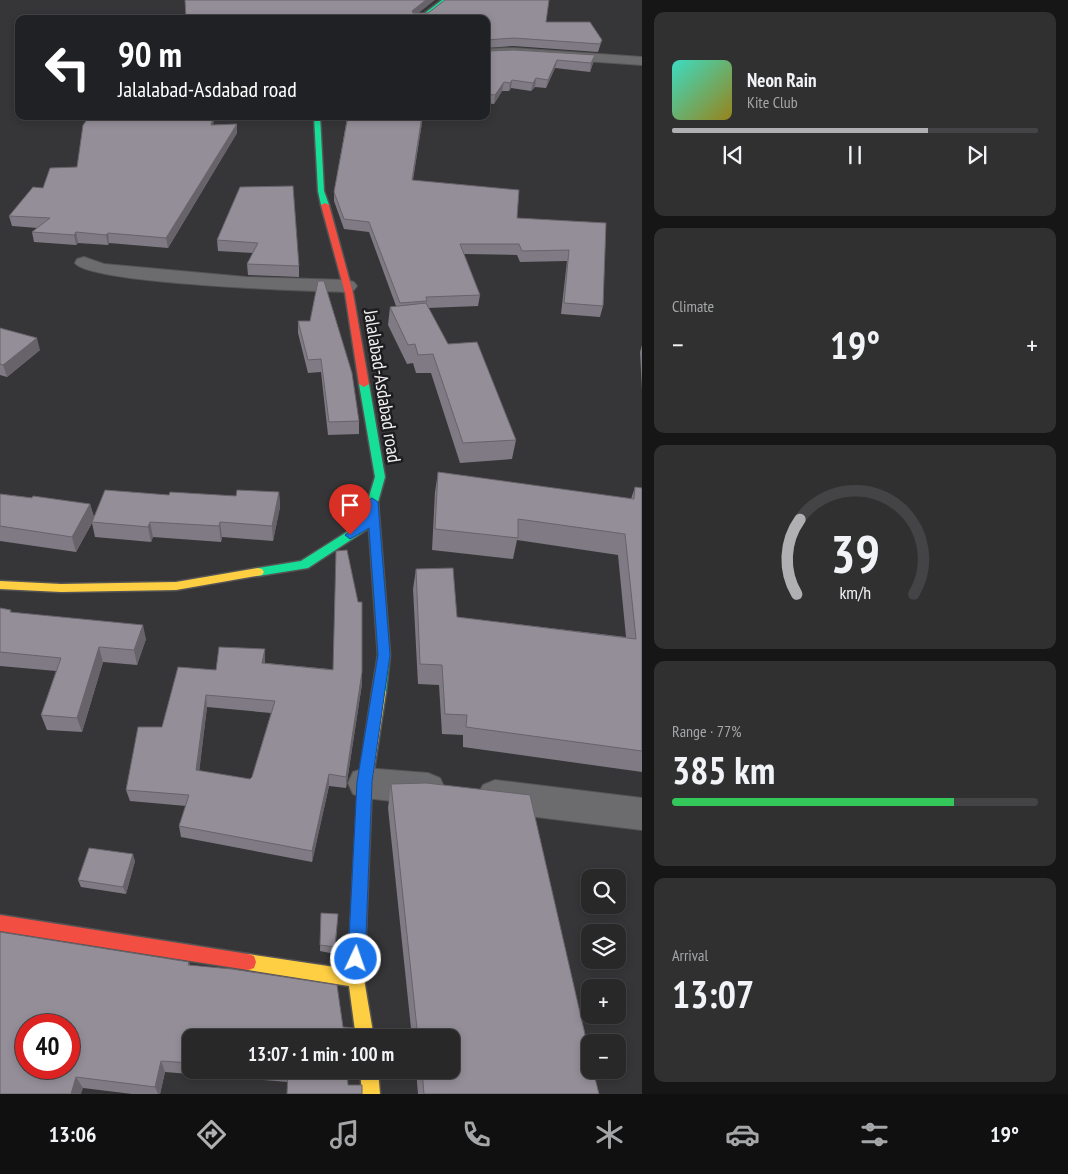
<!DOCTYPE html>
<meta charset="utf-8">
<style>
body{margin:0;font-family:"PT Sans Narrow",sans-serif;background:#303031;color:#f1f3f6;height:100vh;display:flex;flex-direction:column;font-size:19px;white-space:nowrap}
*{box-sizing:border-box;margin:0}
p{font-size:16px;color:#a5a6a8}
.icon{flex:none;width:28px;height:28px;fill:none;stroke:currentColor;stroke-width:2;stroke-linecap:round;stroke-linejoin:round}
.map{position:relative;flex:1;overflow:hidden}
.side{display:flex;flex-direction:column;gap:12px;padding:12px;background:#161617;width:426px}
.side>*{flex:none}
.guide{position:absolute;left:15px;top:15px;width:475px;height:105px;border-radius:10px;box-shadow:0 2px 8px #0003,0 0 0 1px #444446;background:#202124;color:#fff;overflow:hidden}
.buttons{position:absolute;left:581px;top:869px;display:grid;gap:10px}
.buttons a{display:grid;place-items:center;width:45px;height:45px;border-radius:10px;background:#282829;box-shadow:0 2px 8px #0003,0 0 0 1px #444446;font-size:25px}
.speed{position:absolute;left:15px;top:1014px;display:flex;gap:10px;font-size:25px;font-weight:700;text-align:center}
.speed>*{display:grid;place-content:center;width:65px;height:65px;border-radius:50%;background:#282829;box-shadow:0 2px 8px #0003,0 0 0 1px #444446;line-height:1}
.speed .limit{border:8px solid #d22;background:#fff;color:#111}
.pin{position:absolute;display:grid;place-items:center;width:42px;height:42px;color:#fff;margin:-51px -21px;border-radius:50% 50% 50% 0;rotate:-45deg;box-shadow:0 0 5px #0007}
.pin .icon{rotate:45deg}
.me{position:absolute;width:55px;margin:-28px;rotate:3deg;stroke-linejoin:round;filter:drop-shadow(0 0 4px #0008)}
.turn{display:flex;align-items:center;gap:18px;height:105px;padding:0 20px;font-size:22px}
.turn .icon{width:65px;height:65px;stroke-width:2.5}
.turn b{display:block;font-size:35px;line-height:42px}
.big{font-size:38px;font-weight:700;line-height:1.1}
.side .card{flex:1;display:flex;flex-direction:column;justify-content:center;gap:8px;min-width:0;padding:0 18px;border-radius:10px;background:#303031}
.side .dial{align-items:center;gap:0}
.dial svg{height:130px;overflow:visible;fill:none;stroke:#444446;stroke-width:7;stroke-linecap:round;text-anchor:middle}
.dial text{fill:#f1f3f6;stroke:none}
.song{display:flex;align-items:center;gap:15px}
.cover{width:60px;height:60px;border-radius:8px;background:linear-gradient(135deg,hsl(170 70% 55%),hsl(50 70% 35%))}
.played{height:5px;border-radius:2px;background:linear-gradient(90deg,#b0afb1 70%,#444446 70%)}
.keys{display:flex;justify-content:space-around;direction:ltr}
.heat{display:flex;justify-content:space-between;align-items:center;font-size:28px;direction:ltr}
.charge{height:8px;border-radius:4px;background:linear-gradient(90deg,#34c759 77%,#444446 0)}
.trip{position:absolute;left:182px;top:1029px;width:278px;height:50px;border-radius:10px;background:#282829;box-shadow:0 2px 8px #0003,0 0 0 1px #444446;font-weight:700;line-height:50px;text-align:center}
.menu{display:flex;height:80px;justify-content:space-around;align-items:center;background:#101010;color:#a5a6a8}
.menu .icon{width:35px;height:35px}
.menu .on{color:#b0afb1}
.menu b{font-size:22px;color:#f1f3f6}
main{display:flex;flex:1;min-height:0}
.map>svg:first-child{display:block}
</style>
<main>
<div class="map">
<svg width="642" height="1094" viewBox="0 0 642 1094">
<rect width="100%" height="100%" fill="#363537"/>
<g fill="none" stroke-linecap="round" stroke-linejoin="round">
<defs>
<path id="street" d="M513 48 642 57V65L513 56 486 57V49Z
M84 257 104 264 246 277 347 280 354 282 357 286 354 290 347 292C310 291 89 284 75 263L77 259Z
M365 768 428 773 440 778 445 789 440 800 428 805 365 798 353 794 348 783 353 772Z
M495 780 642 798V830L495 812 483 807 477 796 483 785Z"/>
<path id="fast" d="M442 0H447L422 19H417Z
M314 116H320L324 191 329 205 325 207 321 205 318 191Z
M364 381 369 384 385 477 378 502 390 655 386 692 384 696 379 697 374 696 372 692 378 655 369 528 308 568 258 576 254 575 252 572 254 569 258 568 301 561 361 523 375 477 359 384Z"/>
<path id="slow" d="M258 568 262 569 264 572 262 575 176 590 61 592 0 589V581L61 584 176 582Z
M379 687 384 688 386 692 372 783 364 979 374 1038H356L349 986 248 970 242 968 240 962 242 956 248 954 348 969 358 783 372 692 374 688Z
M360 1070H378L380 1094H362Z"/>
<path id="jam" d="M325 203 329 205 353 293 369 384 364 387 359 384 345 293 321 205Z
M0 915 248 954 254 956 256 962 254 968 248 970 0 931Z"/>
</defs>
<use href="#street" stroke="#555455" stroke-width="2"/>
<use href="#fast" stroke="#555455" stroke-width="3"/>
<use href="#slow" stroke="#555455" stroke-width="3"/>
<use href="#jam" stroke="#555455" stroke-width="3"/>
<use href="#street" fill="#6c6b6d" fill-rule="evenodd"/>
<use href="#fast" fill="#16e098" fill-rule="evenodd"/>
<use href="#slow" fill="#ffcf43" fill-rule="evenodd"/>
<use href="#jam" fill="#f24e42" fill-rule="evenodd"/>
</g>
<path fill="#7f7a83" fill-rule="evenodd" d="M418 13 546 22 602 40 598 52 513 46 486 48V19Z
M486 50 487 51 595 55 593 63 590 72 555 68 546 88 535 87 531 91 511 88 509 91H502L494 104 486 103Z
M90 116H214L213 125 237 124V133L168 248 109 243 108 245 78 243 76 245 34 242 32 232 37 228 12 226 9 216 43 188 77 167Z
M334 116H423L413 180 517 218 606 223 603 306 600 317 561 314 567 261 520 262 517 255 464 254 480 295 478 306 428 308 448 344 516 440 512 459 460 463 431 373H416L413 363 407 364 388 325 390 307 396 306 369 232 344 229 334 201V192L347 118H334Z
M240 187 299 266V277L248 275 247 264 253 253 218 251 217 240Z
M298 321 359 421V434L328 435 321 372 308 373 298 333Z
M0 328 40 350 7 377 0 375Z
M642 345V390L640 352Z
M438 472 631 499 635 487 642 488V772L463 747V735L442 734 439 685 418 684 413 589 416 569 457 617 626 637 618 555 517 540 513 559 432 550 435 492Z
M279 492 280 507 273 541 222 537 221 542 153 537 151 542 95 537 92 523 76 552 0 541V494L90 504 94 517 169 495 236 496Z
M0 608 12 612 146 639 137 665 103 662 82 732 47 730 41 715 56 671 0 666Z
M265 660V663L362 672V684L346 788 329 786 312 862 181 837 179 826 186 806 130 801 126 790 162 727 216 670ZM207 707 271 713 252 777 250 779 199 771Z
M391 784 599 1094H418L416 1070H451V1038H412L388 808Z
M135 861 126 894 81 887 78 880Z
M321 913 338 914 335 954 320 951Z
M189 962 190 965 191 1070H347L288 1082 165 1072 160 1094H132L83 1088 0 1094Z"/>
<path fill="#68636a" d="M426 0H435L411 19 412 11Z
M595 55 593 63 590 72 591 63Z
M557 60 555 68 546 88 548 80Z
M536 78 535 87 531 91 533 83Z
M512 80 511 88 509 91 510 83Z
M504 82 502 91 494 104 495 95Z
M213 116H214V120L211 134V125Z
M422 116H423L411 190 412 180Z
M237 124V133L168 248 166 238Z
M76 232 78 243 76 245 74 235Z
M108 233 109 243 108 245 106 235Z
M37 338 40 350 7 377 3 365Z
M279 492 280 507 273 541 272 526Z
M90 504 94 519 76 552 72 537Z
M150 522 153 537 151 542 148 527Z
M220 522 222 537 221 542 219 526Z
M143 625 146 639 137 665 134 650Z
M99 647 103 662 82 732 77 718Z
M265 649V660L263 675 262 663Z
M362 672V684L346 788V777Z
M206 695 207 707 198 782 196 770Z
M329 774V786L312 862V851Z
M133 854 135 861 126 894 123 887Z
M161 1061 165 1072 160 1094H158L155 1087Z
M76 1077 83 1088 81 1094H71Z"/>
<path fill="#948e98" stroke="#68636a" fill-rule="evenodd" d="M185 0H426L412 11 413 13H428L445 0H549L546 22H590L602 40 600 44 514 38 486 40V19H186Z
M486 50 487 51 514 50 595 55 591 63 557 60 548 80 536 78 533 83 512 80 510 83 504 82 495 95 486 94Z
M90 116H213L211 125 237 124 166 238 108 233 106 235 76 232 74 235 32 232 50 218 9 216 33 187 43 188 50 168 77 167 83 125Z
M348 116H422L412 180 519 190 517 218 606 223 603 306 564 303 569 250 522 251 519 244H460L480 295 426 297 427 301 400 303 369 222 344 219 334 192Z
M293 186 299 266 247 264 258 243 217 240 240 187Z
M318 281H324L352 373 359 421 329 422 321 359 308 360 298 321H310Z
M426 303 448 344 477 342 516 440 463 443 433 354 418 355 415 344 408 345 390 307Z
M0 328 37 338 3 365 0 364Z
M438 472 634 499 635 487 642 488V751L466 727 467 715 445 714 442 665 420 664 416 569 453 568 457 617 636 639 625 534 518 519V538L435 529Z
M105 490 169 495 170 492 236 496 237 490 279 492 272 526 220 522 219 526 150 522 148 527 92 522Z
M0 494 32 498 33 496 90 504 72 537 0 526Z
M347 550 358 602H362V672L346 777 329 774 312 851 179 826 189 795 126 790 138 727H162L178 667 216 670 219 647 265 649 262 663 333 670 336 551ZM206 695 275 701 252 777 250 779 196 770Z
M0 608 11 610 10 612 143 625 134 650 99 647 77 718 41 715 61 658 0 652Z
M426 783 530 795 590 1056V1070H593L599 1094H424L422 1070H451V1038H418L391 784Z
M89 848 133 854 123 887 78 880Z
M321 913 338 914 335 947 320 945Z
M0 932 189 962 188 965 232 969 337 985 343 1027 354 1028V1038H191V1063L161 1061 155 1087 76 1077 71 1094H0ZM26 1025H69V1068H26Z
M272 1070H347L348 1085H362V1094H287L288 1071Z"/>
<path fill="#1a73e8" stroke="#114b97" d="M372 498 378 502 390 655 372 782 365 959 362 965 356 968 351 965 348 959 357 782 378 655 369 528 350 539 345 535 361 523 367 502Z"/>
<g text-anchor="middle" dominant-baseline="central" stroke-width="5" stroke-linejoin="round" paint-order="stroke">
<g font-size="19" fill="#f2f0f3" stroke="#1d1c1e">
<text transform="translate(383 386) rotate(81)">Jalalabad-Asdabad road</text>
</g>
</g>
</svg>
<div class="buttons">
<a><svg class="icon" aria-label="search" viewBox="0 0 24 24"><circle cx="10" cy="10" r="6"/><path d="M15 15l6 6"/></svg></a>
<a><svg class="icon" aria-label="layers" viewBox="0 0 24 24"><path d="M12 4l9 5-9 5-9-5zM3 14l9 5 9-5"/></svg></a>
<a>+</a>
<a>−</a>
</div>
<div class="speed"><div class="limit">40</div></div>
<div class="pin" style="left:350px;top:535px;background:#d93025"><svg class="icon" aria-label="arrive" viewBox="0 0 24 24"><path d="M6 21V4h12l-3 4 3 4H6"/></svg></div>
<svg class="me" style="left:356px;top:959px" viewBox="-20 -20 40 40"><circle r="17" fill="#1a73e8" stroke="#fff" stroke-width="3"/><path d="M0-11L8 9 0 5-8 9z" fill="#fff"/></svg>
<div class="trip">13:07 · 1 min · 100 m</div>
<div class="guide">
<div class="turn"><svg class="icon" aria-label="left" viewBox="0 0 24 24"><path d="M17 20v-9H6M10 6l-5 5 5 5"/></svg><div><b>90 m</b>Jalalabad-Asdabad road</div></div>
</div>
</div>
<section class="side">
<div class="card">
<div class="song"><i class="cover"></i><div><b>Neon Rain</b><p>Kite Club</p></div></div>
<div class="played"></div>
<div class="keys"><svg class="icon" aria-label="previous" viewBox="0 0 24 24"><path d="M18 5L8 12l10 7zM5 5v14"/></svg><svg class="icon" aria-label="pause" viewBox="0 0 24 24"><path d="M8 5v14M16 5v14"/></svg><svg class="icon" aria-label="next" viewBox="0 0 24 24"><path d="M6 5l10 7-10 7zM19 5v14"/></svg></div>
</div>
<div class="card"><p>Climate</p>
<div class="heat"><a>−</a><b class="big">19°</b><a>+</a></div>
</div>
<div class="card dial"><svg viewBox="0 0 100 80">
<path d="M14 69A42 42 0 1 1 86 69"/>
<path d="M14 69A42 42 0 0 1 16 23" stroke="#b0afb1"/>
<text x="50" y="56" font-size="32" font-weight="700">39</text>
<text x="50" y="72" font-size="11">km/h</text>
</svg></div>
<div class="card"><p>Range · 77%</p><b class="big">385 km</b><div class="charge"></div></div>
<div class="card"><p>Arrival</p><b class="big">13:07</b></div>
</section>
</main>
<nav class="menu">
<b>13:06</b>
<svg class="icon on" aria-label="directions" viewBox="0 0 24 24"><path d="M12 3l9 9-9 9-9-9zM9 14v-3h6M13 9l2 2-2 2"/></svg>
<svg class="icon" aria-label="music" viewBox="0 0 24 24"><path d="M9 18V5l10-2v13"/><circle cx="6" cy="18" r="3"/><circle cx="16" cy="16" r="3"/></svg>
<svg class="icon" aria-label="phone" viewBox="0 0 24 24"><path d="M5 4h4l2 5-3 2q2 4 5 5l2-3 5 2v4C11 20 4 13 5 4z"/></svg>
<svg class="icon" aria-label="climate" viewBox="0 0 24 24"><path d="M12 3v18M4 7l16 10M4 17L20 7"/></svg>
<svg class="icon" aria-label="car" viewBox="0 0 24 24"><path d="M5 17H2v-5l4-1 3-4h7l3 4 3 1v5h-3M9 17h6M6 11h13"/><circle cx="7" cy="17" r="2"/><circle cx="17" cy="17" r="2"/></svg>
<svg class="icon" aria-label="filters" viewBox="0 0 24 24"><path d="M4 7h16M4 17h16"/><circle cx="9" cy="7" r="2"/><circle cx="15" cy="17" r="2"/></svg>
<b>19°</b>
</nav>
